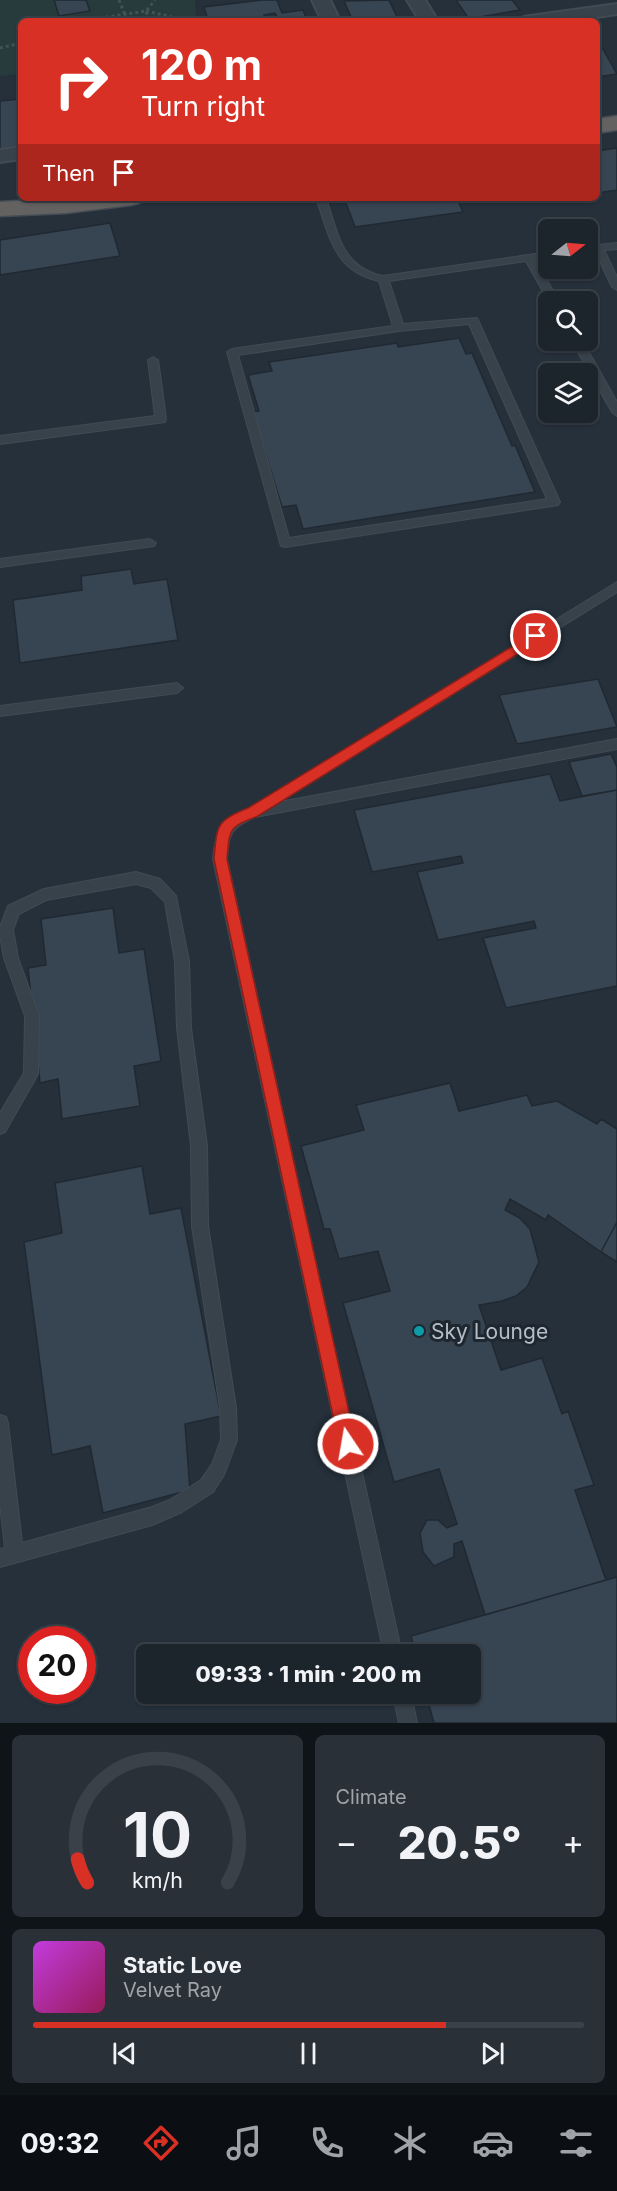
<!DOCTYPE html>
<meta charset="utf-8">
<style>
body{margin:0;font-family:Inter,sans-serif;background:#293038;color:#f1f3f6;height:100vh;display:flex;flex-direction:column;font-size:22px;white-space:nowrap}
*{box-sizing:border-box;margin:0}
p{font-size:20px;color:#a0a4a9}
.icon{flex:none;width:33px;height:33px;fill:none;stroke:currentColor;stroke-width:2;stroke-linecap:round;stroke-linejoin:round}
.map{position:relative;height:1723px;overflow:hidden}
.drawer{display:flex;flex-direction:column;gap:12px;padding:12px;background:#0f1418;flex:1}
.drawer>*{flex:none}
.hud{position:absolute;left:18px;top:18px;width:582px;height:183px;border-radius:9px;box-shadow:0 2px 4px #0004,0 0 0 2px #3a4148;background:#d93025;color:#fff;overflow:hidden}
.needle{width:39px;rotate:73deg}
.controls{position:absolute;left:538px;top:219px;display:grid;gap:12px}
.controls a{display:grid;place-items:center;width:60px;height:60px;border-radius:9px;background:#1c242c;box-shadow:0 2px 4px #0004,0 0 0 2px #3a4148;font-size:30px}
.speed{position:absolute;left:18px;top:1626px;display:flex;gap:12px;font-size:30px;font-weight:700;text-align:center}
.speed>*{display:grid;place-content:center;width:78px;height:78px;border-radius:50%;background:#1c242c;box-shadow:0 2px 4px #0004,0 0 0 2px #3a4148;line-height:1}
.speed .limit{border:9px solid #d22;background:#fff;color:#111}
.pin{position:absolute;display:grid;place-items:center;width:51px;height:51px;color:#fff;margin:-26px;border:3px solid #fff;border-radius:50%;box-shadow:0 2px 6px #0007}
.me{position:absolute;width:66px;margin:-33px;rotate:348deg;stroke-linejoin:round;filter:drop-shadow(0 0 4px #0008)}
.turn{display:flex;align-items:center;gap:21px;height:126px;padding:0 24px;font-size:27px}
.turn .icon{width:78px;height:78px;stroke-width:2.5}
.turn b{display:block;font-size:42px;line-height:51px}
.then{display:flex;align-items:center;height:57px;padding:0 24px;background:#0003;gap:12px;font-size:22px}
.big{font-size:45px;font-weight:800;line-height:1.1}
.drawer .card{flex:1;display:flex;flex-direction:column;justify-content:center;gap:9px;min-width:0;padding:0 21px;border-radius:9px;background:#293038}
.drawer .dial{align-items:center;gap:0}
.dial svg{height:156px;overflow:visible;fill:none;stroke:#3a4148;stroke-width:7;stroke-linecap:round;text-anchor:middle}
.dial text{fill:#f1f3f6;stroke:none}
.song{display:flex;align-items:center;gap:18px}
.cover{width:72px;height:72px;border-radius:9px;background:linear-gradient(135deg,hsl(290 70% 55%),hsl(330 70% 35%))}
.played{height:6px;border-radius:3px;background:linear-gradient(90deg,#d93025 75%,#3a4148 75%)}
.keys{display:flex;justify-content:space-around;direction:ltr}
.heat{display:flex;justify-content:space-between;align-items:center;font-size:33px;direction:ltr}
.drawer .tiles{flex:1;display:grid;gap:12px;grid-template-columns:1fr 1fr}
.card:last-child{grid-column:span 2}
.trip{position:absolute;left:136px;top:1644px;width:345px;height:60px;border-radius:9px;background:#1c242c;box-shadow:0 2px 4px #0004,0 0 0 2px #3a4148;font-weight:800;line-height:60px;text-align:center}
.tabs{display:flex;height:96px;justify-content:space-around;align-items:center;background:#0b0e12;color:#a0a4a9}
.tabs .icon{width:42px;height:42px}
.tabs .on{color:#d93025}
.tabs b{font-size:27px;color:#f1f3f6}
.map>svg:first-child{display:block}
</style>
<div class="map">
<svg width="617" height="1723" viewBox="0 0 617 1723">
<rect width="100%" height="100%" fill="#25303b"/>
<path fill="#273b3c" d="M0 0H195L196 15 199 21H21V74L0 76Z"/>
<path fill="#374452" stroke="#202932" stroke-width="1.5" d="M54 0H86L90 11 59 16Z
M262 0H277L282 13 303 10 307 21H279L275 13 264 15 266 20 273 21H229L228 18 208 20 204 7Z
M389 0 398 19 353 21 344 1Z
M456 0H512L520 10 469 19Z
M597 44H600L617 74 597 77Z
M21 99V120H17L19 129H21V148L0 150V101Z
M617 148V190L597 193V151Z
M344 198H457L463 212 355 227Z
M110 223 120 256 0 275V240Z
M459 338 466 354 472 353 512 446 515 445 535 492 303 529 296 505 282 507 253 412 259 411 248 375 272 371 269 362 397 343 398 347Z
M131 569 134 584 167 579 178 640 20 663 13 600 82 590 81 576Z
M598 679 617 727 517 744 499 695Z
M611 754 617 767V790L582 796 569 762Z
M550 774 560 801 617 790V986L506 1008 483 938 536 928 534 921 438 940 417 872 463 863 461 856 372 872 354 810Z
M113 908 119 953 144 949 161 1061 134 1066 140 1106 62 1119 58 1079 40 1083 28 968 46 965 41 919Z
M450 1083 459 1111 527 1095 532 1106 557 1101 597 1124 601 1119 617 1129V1222L601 1252 548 1215 546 1220 510 1199 505 1210 520 1218 530 1229 539 1262 527 1287 516 1296 502 1301 479 1305 501 1370 542 1358 562 1414 568 1411 594 1485 575 1490 606 1580 485 1615 462 1541 454 1544V1557L434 1566 423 1552 420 1533 427 1520H438L447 1528 457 1524 439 1469 394 1482 343 1303 390 1291 378 1251 339 1259 330 1229H324L301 1146 364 1130 356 1105Z
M142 1166 150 1214 181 1208 221 1416 185 1424 190 1490 103 1513 90 1446 52 1455 24 1242 62 1233 55 1183Z
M617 1222V1262L601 1252Z
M617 1577V1723H434L426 1694H471V1654H416L411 1636Z"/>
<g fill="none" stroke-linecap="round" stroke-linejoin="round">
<defs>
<path id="service" d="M316 198H326C338 233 341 267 383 276L549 252V258L536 260 559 302H549L526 261 389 281 403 324 477 318 560 502 558 505 285 547 281 546 227 352 232 349 393 326 379 281C333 271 330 236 316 198ZM469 324 547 499 289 538 238 355 399 331Z
M617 243V249L604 250 617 277V290L612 287 595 251 588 252V246Z
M571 340H582L617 402V416L612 412Z
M153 357 158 360 166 419 165 422 0 444V436L155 416 148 360Z
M150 539 156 543 154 546 0 567V559Z
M617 582V592L280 802 617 739V749L255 817C230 828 229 833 227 859L402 1654H384L213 859C216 827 222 817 253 807Z
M177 683 183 688 177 693 0 716V706Z
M136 872 160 879 176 896 189 961 191 1028 207 1146 208 1226 236 1408 237 1440 224 1475 213 1492 182 1512 152 1525 0 1567V1549L5 1548 0 1504V1415L6 1417 8 1423 22 1543 152 1507 170 1500 201 1480 212 1464 221 1440 220 1408 192 1226 191 1146 177 1028 175 961 165 902 151 888 136 884 46 900 19 914 13 930 18 958 39 1016 38 1074 5 1132 0 1134V1113L24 1073 25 1016 4 958 0 935V927L8 906 44 889Z
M393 1694H411L417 1723H399Z"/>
<path id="minor" d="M312 0H330L340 21H322Z
M407 0H425L438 21H420Z
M617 4V14L569 21H521L524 17 530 16Z
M21 147V159L0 162V150Z"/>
<path id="trunk" d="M617 116V130L597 133V119Z
M73 198H143L139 203 131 205 66 213 0 216V202Z"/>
</defs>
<use href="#service" stroke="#424b54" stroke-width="2"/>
<use href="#minor" stroke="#424b54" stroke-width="4"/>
<use href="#trunk" stroke="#444d56" stroke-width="3"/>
<path stroke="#405454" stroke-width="3" stroke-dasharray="3 3" stroke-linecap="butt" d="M119 0 125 15
M146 11 189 21
M146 12 150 21
M82 21 146 11 155 0
M0 48 21 43"/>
<use href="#service" fill="#38424b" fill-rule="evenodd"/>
<use href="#minor" fill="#38424b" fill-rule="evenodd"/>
<use href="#trunk" fill="#646260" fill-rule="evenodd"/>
</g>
<path fill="#d93025" stroke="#8d1f18" stroke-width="1.5" d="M536 632 540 633 542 636 540 640 258 816C228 828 230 827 227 859L356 1444 354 1450 348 1452 342 1450 339 1444 214 859C217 825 216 821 248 808Z"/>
<circle fill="#0f9aa8" stroke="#1e2730" stroke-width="2" cx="419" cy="1331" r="6"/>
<g text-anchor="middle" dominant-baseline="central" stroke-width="6" stroke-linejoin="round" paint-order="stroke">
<g font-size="21" fill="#b4bdc7" stroke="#1e2730" text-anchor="start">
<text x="431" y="1331">Sky Lounge</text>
</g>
</g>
</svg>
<div class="controls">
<a><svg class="needle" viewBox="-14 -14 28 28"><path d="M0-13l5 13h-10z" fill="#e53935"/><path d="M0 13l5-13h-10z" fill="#a0a4a9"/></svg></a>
<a><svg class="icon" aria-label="search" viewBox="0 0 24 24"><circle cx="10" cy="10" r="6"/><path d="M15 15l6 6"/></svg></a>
<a><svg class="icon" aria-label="layers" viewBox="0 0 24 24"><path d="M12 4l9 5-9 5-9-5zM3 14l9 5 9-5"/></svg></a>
</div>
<div class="speed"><div class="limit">20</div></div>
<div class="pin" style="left:536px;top:636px;background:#d93025"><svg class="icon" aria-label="arrive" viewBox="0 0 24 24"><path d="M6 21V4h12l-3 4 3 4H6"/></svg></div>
<svg class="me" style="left:348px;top:1444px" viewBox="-20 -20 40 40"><circle r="17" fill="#d93025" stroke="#fff" stroke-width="3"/><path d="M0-11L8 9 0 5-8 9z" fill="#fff"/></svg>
<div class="trip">09:33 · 1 min · 200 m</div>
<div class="hud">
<div class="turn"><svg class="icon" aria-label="right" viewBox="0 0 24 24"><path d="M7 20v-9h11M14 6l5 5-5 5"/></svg><div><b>120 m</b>Turn right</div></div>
<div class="then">Then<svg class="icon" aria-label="arrive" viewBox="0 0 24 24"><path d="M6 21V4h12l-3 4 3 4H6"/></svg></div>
</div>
</div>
<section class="drawer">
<div class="tiles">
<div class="card dial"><svg viewBox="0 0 100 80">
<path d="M14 69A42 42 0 1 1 86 69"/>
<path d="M14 69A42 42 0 0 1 9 57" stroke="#d93025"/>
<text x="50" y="56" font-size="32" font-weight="700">10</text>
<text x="50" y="72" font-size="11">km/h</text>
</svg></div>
<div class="card"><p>Climate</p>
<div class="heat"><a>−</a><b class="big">20.5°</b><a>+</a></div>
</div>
<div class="card">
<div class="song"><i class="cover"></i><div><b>Static Love</b><p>Velvet Ray</p></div></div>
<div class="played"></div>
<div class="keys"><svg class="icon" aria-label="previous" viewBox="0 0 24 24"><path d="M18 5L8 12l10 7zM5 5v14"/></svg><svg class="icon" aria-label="pause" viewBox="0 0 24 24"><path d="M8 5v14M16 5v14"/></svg><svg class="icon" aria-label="next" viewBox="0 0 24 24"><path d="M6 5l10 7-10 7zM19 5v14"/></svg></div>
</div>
</div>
</section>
<nav class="tabs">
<b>09:32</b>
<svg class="icon on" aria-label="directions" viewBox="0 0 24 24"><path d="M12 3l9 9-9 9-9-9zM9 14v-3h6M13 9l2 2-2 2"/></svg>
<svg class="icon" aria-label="music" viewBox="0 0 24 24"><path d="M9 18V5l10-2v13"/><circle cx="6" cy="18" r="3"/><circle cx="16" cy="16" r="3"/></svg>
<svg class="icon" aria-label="phone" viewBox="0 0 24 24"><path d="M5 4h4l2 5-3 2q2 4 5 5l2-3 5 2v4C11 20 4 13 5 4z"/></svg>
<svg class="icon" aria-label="climate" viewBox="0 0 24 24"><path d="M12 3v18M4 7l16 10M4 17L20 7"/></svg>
<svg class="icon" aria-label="car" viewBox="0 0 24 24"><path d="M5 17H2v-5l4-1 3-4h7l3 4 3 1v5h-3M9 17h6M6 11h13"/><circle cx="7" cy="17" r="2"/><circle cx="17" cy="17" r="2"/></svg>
<svg class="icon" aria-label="filters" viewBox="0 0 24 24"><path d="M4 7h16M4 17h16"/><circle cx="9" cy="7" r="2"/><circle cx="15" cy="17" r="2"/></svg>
</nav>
